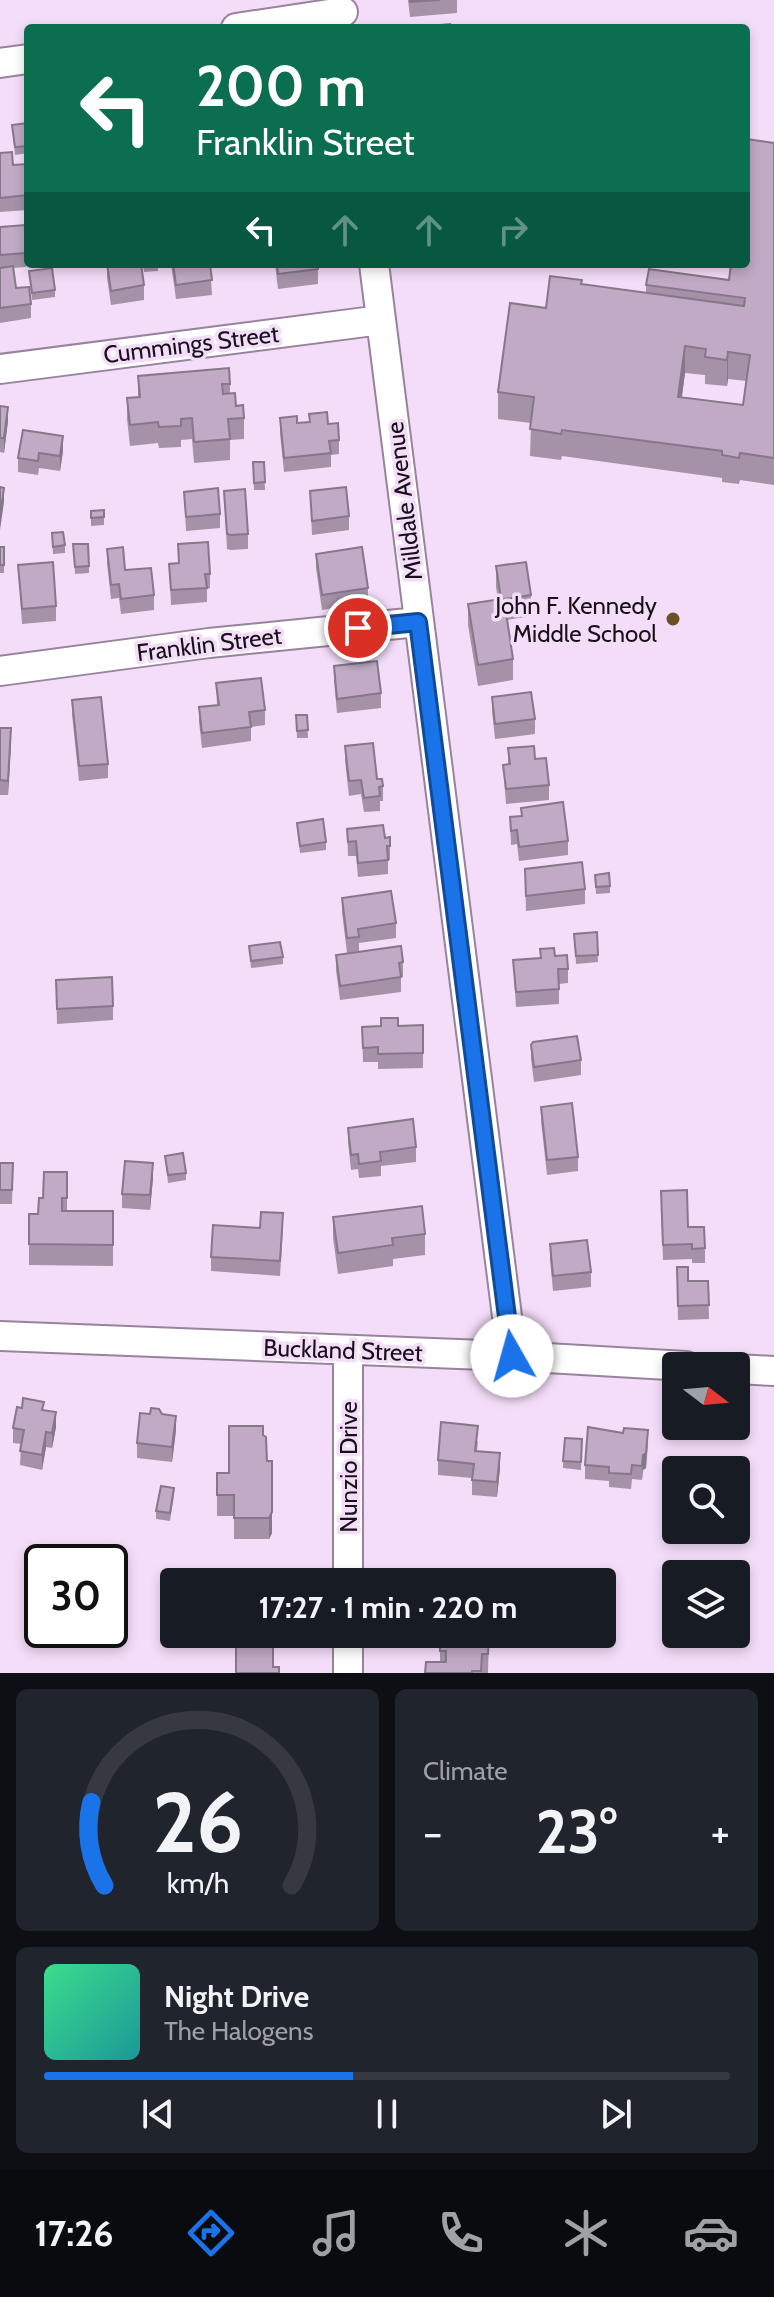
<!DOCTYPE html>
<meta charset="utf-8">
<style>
body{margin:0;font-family:Cabin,sans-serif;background:#20242c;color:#f1f3f6;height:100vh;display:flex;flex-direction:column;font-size:30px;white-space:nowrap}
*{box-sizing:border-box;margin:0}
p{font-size:26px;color:#9ea1a6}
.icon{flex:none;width:44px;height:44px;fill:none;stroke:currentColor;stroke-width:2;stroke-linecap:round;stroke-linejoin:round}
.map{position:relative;height:1673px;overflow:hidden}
.drawer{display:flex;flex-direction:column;gap:16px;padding:16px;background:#0d0f14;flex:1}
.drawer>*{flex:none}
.banner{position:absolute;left:24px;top:24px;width:726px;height:244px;border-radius:8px;box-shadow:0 4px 12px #0003;background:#0b6e4f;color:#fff;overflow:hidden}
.needle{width:52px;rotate:106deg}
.controls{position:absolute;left:662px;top:1352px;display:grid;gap:16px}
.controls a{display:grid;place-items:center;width:88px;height:88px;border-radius:8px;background:#171b24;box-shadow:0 4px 12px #0003;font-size:40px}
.speed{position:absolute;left:24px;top:1544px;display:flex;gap:16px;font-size:40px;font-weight:700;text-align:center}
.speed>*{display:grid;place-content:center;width:104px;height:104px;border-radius:50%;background:#171b24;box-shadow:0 4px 12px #0003;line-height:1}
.speed .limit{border:4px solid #111;border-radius:12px;background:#fff;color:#111}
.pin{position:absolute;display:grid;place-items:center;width:68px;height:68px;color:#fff;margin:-34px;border:4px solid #fff;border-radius:50%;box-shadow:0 2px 8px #0007}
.me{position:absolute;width:88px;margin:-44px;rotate:353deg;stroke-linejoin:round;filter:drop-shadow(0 0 6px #0008)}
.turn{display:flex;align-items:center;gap:28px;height:168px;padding:0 40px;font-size:36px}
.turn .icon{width:104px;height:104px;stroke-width:2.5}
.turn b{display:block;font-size:56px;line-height:68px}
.lanes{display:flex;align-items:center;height:76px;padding:0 40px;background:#0003;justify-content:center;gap:40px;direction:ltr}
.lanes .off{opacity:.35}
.big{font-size:60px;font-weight:700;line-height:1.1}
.drawer .tile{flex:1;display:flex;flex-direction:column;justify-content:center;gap:12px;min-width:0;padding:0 28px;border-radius:12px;background:#20242c}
.drawer .dial{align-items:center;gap:0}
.dial svg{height:208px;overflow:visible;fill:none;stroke:#363941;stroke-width:7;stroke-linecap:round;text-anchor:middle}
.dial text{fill:#f1f3f6;stroke:none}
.song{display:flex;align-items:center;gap:24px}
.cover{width:96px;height:96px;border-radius:12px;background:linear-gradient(135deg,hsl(150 70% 55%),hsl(180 70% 35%))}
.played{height:8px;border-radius:4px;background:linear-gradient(90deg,#1a73e8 45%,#363941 45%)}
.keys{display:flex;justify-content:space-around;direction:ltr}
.heat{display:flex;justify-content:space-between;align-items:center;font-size:44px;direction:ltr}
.drawer .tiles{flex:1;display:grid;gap:16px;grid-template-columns:1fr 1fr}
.tile:last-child{grid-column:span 2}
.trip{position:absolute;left:160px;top:1568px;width:456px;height:80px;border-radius:8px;background:#171b24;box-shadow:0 4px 12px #0003;font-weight:700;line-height:80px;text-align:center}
.dock{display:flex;height:128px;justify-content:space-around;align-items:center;background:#090b0e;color:#9ea1a6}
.dock .icon{width:56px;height:56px}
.dock .active{color:#1a73e8}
.dock b{font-size:36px;color:#f1f3f6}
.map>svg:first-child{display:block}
</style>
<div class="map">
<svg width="774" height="1673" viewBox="0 0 774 1673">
<rect width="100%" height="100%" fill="#f4ddf9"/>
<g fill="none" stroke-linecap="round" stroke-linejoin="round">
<defs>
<path id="street" d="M236 28 343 12
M0 63 28 59
M374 264 512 1356
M0 369 381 320
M0 671 209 643 418 622
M0 1336 512 1356 686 1366
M736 1369 774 1371
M348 1582V1351
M348 1673V1634"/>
</defs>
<use href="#street" stroke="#98839c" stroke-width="32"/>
<use href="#street" stroke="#fff" stroke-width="28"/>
</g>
<path fill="#a592a9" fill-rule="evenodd" d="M408 0H457V13L410 17Z
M28 123V153L15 155 12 125Z
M774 143V485L740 480 739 484 722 482V478L562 456 561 460 530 456 531 423 498 419V392L582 284 646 293V285L729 280ZM685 373 705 375V384L727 386 728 379 747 381 743 405 682 397Z
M0 153 13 165 28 164V210L0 212Z
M0 227 26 253V267L13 268 16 288 31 304V318L0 323Z
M107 264 144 285V300L111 305 107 278Z
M143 264H158V271L144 272Z
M171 264H210L212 295 176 299Z
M275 264H318V284L278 289Z
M29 271 55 290V297L32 300Z
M138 376 230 384V394L244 418V439L230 440V460L194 463 192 439 181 440V447L159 448 158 443 130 446 127 419V398L138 397Z
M0 406 8 421 4 453 0 452Z
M309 414 328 424 339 440V454L331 455V467L284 472 280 433V418L297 423 309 422Z
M23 430 63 451 60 471 39 468 38 475 18 472V458Z
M253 462H264L265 490H254Z
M224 491 248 534V549L231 550 227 549Z
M310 491 349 516V530L312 535Z
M184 492 220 514V528L186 531Z
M91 511 104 517V525L91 526Z
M52 533 65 545V553L53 554Z
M73 544 89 566V573L75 574Z
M178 544 210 574V588L207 589V602L171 605 169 564 178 563Z
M0 547H4V573H0Z
M107 549 125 570 154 595V610L121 614 119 598 111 599 107 563Z
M316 554 368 588V602L322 610 316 568Z
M18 565 56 606V621L22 624Z
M496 566 531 595V616L507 620 513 659V680L478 686 468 625V604L498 599 496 587Z
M334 666 381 693V708L337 713 334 680Z
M216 683 265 710V725L251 727V741L202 748 199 722V707L217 705Z
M492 697 535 719V734L495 739 492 711Z
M72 700 108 764V778L79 781 72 714Z
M296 715H307L308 738H297Z
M0 728 11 743 8 795H0Z
M345 746 383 786V801H380V811L364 812 361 794 349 796 345 761Z
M508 748 535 759 549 785V800L506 804 503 765 508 764Z
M521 808 568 841V855L519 861 517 844 511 845 510 817 521 816Z
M297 823 326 842V850L300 853Z
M347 829 385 838 390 846V860H388V874L358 877 356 856H348Z
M525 869 585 889V904L526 911Z
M595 875 610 886V893L596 894Z
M342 898 396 923V938L359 943V951L347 953 342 912Z
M597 932 598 962 576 964 574 934Z
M249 946 283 957V964L251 968Z
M336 955 403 962V977H401V992L340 1000 336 970Z
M555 956 568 969V983L559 984V1004L516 1007 513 960Z
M56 980 113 1006V1020L57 1024Z
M423 1025V1068L378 1069V1062H363L362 1027Z
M531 1045 581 1060V1075L534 1082 531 1059Z
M541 1107 578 1157V1171L547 1175 541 1121Z
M348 1128 416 1147V1162L381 1166V1176L359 1178 358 1169 351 1170 348 1142Z
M165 1156 186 1173V1180L168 1183Z
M0 1163H13L12 1204H0Z
M67 1172V1211H113V1266L29 1265V1214H38L43 1198Z
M153 1178 150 1210 122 1208V1194Z
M661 1206 705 1248V1263H692V1259L663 1260Z
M333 1217 425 1234V1255L393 1259V1266L338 1274 333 1238Z
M260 1228H283L280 1276 211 1271V1257Z
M550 1244 591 1272V1287L553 1291 550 1259Z
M677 1267 688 1281H708L709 1319 678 1320Z
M44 1410 56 1427 52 1448 46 1447 42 1470 20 1465 21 1444 13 1443V1428Z
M162 1414 176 1430 172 1462 137 1458V1443Z
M263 1435 267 1461 272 1533 269 1539H234V1516H217V1473H229Z
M582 1439 581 1470 563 1468V1461Z
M478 1441 477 1451 500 1468 497 1497 472 1495V1478L438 1475V1460Z
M648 1445 646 1468 643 1470 642 1480 632 1479 631 1489 609 1487V1481L585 1479V1465Z
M174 1495 170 1521 156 1519V1511Z
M440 1634H489L488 1673H425L440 1662Z"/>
<path fill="#86778a" d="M685 346V373L678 423V397Z
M728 352V379L727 386V360Z
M8 407V421L4 453V438Z
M63 436V451L60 471V456Z
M4 488V502L0 530V516Z
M11 728V743L8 795V781Z
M153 1163V1178L150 1210V1195Z
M56 1412V1427L52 1448V1433Z
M176 1416V1430L172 1462V1447Z
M648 1430 646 1468 643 1470 642 1480 643 1455Z
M46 1432V1447L42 1470V1455Z
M500 1453V1468L497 1497V1482Z
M272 1512V1533L269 1539V1518Z"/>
<path fill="#c0aac5" stroke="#86778a" stroke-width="2" fill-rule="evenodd" d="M410 0H440L410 2Z
M450 24V28H408Z
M28 123V146L15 147 12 125Z
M746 139 774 143V458L740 453 739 458 722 455V451L562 430 561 434 530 429 534 397 498 392 510 303 546 308 550 276 582 280 581 284 744 306 745 298 646 285 649 269 729 280 731 264H746ZM685 346 706 349 705 357 727 360 728 352 750 355 743 405 678 397Z
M12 152 13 165 28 164V195L0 198V153Z
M25 225 26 253 0 255V227Z
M107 264H141L144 285 111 291Z
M173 264H210L212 280 176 285Z
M277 264H318V269L278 274Z
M13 266 16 288 29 287 31 304 0 308V268Z
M52 268 55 290 32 293 29 271Z
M229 368 230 384H222L223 394 235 393 236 406 243 405 244 418 228 419 230 439 194 442 192 418 181 419V426L159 427 158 422 130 425 127 398 140 397 138 376Z
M0 406 8 407 4 438H0Z
M327 412 328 424 338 423 339 440 329 441 331 453 284 458 280 418 297 416V423L310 422 309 414Z
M23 430 63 436 60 456 39 453 38 461 18 458Z
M253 462H264L265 482 254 483Z
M0 487 4 488 0 516Z
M346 487 349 516 312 521 310 491Z
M218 488 220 514 186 517 184 492Z
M245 489 248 534 231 535 227 534 224 491Z
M104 510V517L91 518V511Z
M63 532 65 545 53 547 52 533Z
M208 542 210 574H205L207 588 171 590 169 564 179 563 178 544Z
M73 544H88L89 566 75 567Z
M0 547H4V565H0Z
M123 547 125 570 151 568 154 595 121 599 119 584 111 585 107 549Z
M362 547 368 588 322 595 316 554Z
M53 562 56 606 22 609 18 565Z
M526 562 531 595 504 599 513 659 478 665 468 604 501 599 496 566Z
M377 661 381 693 337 699 334 666Z
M261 678 265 710 249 712 251 727 202 733 199 707 219 705 216 683Z
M531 692 535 719 495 724 492 697Z
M101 697 108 764 79 766 72 700Z
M296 715H307L308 730 297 731Z
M0 728H11L8 781 0 780Z
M373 743 377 779H382L383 786 379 787 380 796 364 798 361 780 349 781 345 746Z
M534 746 535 759 546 758 549 785 506 789 503 765 510 764 508 748Z
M563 802 568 841 519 847 517 830 511 831 510 817 522 816 521 808Z
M323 819 326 842 300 846 297 823Z
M383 825 385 838 390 837V846H387L388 860 358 863 356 841 348 842 347 829Z
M582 862 585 889 526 896 525 869Z
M609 873 610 886 596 887 595 875Z
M391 891 396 923 358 929 359 937 347 938 342 898Z
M597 932 598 955 576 956 574 934Z
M280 942 283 957 251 961 249 946Z
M401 946 403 962 399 963 401 977 340 986 336 955Z
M554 948 555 956 567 955 568 969H558L559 989 516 992 513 960 541 958 540 949Z
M112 977 113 1006 57 1009 56 980Z
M381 1018H398V1026L423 1025V1053L378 1054V1047L363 1048 362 1027 381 1026Z
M577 1036 581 1060 534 1067 531 1045 533 1042Z
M572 1103 578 1157 547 1160 541 1107Z
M413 1119 416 1147 380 1152 381 1161 359 1164 358 1154 351 1155 348 1128Z
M183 1153 186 1173 168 1175 165 1156Z
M125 1161 153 1163 150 1195 122 1194Z
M0 1163H13L12 1190H0Z
M44 1172H67V1198H62V1211H113V1245L29 1244V1214H38L39 1198H43Z
M687 1190 688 1227H704L705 1248 692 1249V1244L663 1245 661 1191Z
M422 1206 425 1234 392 1238 393 1245 338 1253 333 1217Z
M261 1212 283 1213 280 1261 211 1257 213 1225 260 1228Z
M587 1240 591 1272 553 1276 550 1244Z
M677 1267H688V1281H708L709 1305 678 1306Z
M23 1398 44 1402 42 1410 56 1412 52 1433 46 1432 42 1455 20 1451 24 1430 13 1428 17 1407 22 1408Z
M151 1408 159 1409 162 1414 176 1416 172 1447 137 1443 140 1413 150 1414Z
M441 1422 478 1426 475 1451 500 1453 497 1482 472 1480 474 1464 438 1460Z
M229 1426H263V1435L266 1437 267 1461H272V1512L269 1518H234V1495H217V1473H229Z
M588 1427 623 1433 624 1428 648 1430 646 1453 643 1455 642 1466 632 1465 631 1474 609 1473V1467L585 1465Z
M565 1438 582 1439 581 1462 563 1461Z
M161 1486 174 1488 170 1513 156 1511Z
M440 1634H489L488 1654H482L481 1671H472V1673H425L426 1662H446V1651H440Z
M236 1635 273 1636V1667H279V1673H236Z"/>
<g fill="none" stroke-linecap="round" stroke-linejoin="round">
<defs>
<path id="route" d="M358 628 418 622 512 1356"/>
</defs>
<use href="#route" stroke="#114b97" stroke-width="20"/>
<use href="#route" stroke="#1a73e8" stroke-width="14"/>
</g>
<circle fill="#6b5223" stroke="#f4ddf9" stroke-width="3" cx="673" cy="619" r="8"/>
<g text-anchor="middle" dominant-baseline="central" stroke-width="7" stroke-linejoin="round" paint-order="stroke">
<g font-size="24" fill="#181019" stroke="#f4ddf9">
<text transform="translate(191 344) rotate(-7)">Cummings Street</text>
<text transform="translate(404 501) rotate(-97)">Milldale Avenue</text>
<text transform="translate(209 644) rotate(-7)">Franklin Street</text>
<text transform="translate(343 1350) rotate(2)">Buckland Street</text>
<text transform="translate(348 1467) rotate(-90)">Nunzio Drive</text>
</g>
<g font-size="24" fill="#181019" stroke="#f4ddf9" text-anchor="end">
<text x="657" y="605">John F. Kennedy<tspan x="657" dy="28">Middle School</tspan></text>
</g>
</g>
</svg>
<div class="controls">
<a><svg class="needle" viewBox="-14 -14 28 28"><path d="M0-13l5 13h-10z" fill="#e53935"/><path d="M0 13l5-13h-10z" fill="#9ea1a6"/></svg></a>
<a><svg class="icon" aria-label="search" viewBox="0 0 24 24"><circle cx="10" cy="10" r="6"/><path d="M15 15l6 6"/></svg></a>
<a><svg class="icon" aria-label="layers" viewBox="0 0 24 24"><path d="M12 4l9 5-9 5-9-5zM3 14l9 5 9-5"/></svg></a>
</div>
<div class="speed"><div class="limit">30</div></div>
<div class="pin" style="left:358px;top:628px;background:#d93025"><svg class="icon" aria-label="arrive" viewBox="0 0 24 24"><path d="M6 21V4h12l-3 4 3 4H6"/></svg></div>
<svg class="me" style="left:512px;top:1356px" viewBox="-20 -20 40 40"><circle r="19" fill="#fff"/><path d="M0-13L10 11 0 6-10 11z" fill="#1a73e8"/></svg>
<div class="trip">17:27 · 1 min · 220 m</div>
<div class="banner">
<div class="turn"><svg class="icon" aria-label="left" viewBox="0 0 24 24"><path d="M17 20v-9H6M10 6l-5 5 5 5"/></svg><div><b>200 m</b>Franklin Street</div></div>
<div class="lanes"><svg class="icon" aria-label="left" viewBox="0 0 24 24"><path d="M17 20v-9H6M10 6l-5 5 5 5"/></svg><svg class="icon off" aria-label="ahead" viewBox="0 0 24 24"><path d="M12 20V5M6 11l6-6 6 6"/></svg><svg class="icon off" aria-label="ahead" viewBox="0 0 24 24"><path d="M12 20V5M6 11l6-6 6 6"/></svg><svg class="icon off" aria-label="right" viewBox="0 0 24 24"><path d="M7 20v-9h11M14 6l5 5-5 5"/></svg></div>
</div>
</div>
<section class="drawer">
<div class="tiles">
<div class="tile dial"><svg viewBox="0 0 100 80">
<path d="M14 69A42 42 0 1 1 86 69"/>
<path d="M14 69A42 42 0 0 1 9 37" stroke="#1a73e8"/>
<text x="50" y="56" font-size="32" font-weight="700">26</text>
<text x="50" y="72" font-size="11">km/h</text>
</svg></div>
<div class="tile"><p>Climate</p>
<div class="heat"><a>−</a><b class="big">23°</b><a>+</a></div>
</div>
<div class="tile">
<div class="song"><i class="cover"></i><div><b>Night Drive</b><p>The Halogens</p></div></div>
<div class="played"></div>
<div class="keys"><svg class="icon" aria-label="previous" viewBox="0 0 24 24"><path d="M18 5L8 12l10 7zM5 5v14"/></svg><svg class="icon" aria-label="pause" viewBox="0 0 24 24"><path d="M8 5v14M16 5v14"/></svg><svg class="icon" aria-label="next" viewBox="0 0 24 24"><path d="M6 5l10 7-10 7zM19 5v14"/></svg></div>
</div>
</div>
</section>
<nav class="dock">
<b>17:26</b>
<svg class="icon active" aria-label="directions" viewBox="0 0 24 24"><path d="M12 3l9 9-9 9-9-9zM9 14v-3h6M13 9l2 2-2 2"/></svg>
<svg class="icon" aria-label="music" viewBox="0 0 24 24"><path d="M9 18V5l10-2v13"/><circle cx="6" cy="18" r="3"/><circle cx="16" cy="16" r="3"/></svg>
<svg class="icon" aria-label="phone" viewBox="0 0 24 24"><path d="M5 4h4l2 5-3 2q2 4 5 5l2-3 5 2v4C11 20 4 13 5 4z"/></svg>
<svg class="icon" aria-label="climate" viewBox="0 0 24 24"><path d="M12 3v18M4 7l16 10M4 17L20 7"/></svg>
<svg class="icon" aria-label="car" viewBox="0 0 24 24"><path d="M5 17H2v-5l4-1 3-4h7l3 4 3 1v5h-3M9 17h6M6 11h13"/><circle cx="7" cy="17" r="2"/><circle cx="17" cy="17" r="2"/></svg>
</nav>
